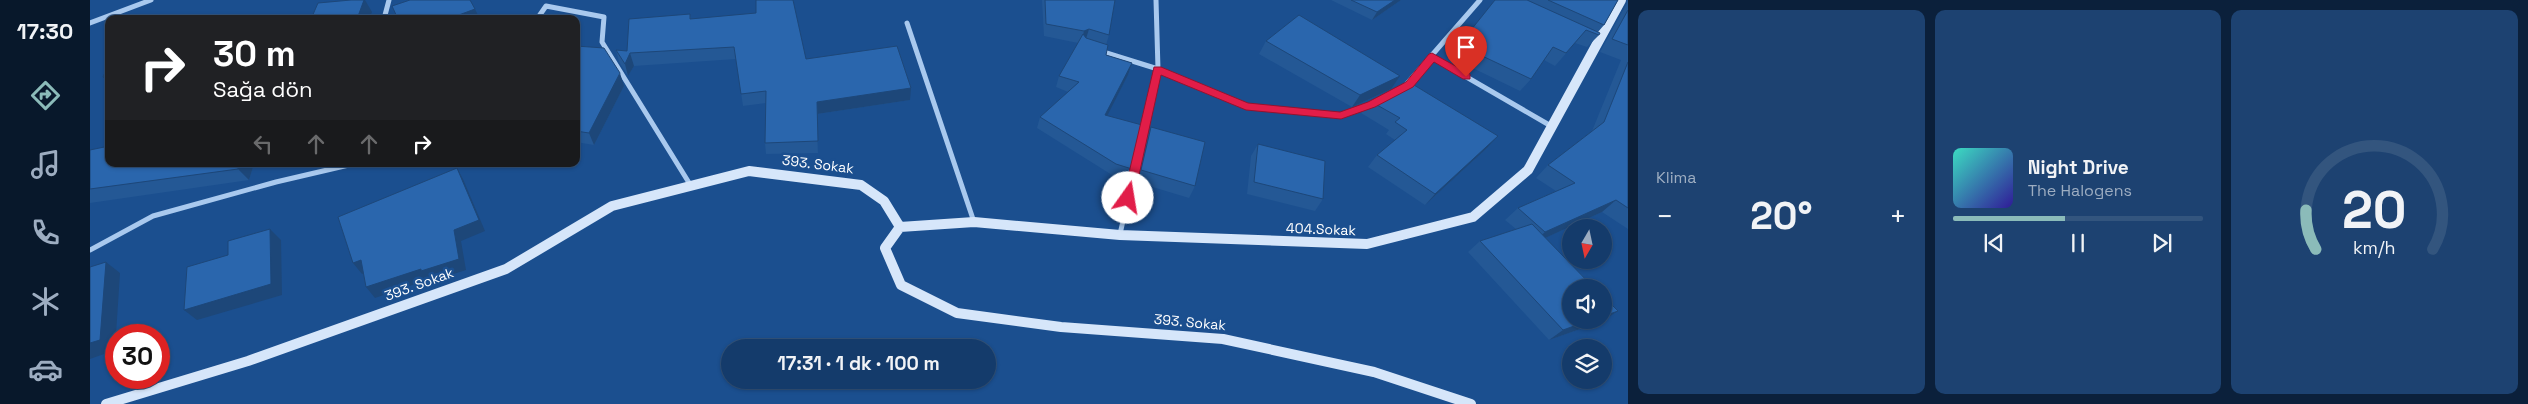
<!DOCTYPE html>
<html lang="tr">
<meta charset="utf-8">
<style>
body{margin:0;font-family:"Space Grotesk",sans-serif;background:#1d4271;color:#f1f3f6;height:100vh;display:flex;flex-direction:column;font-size:19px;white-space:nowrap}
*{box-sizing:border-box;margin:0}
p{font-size:16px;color:#9dadc1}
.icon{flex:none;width:28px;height:28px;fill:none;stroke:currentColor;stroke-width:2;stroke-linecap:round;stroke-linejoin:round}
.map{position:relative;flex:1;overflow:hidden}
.side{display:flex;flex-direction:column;gap:10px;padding:10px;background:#0b203b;width:900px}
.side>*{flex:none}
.hud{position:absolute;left:15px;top:15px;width:475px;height:152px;border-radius:10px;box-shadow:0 1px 4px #0004,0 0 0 1px #33557e;background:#202124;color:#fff;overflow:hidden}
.needle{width:32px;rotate:189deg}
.controls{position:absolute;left:1472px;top:219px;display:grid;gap:10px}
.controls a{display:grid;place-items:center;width:50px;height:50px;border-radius:50%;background:#143b6b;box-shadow:0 1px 4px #0004,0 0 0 1px #33557e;font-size:25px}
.speed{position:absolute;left:15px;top:324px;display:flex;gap:10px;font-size:25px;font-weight:700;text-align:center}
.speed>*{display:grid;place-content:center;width:65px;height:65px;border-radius:50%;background:#143b6b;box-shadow:0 1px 4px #0004,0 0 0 1px #33557e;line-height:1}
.speed .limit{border:8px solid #d22;background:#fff;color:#111}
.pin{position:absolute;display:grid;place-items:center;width:42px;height:42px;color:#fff;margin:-51px -21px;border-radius:50% 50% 50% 0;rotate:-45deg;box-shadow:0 0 5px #0007}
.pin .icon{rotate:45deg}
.me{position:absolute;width:55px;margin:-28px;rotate:13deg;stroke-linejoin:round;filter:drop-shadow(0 0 4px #0008)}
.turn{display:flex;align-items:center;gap:18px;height:105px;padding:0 25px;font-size:22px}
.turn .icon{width:65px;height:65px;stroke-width:2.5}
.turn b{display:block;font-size:35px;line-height:42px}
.lanes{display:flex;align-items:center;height:48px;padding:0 25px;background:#0003;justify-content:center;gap:25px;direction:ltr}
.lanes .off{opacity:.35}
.big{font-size:38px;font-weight:600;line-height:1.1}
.side .widget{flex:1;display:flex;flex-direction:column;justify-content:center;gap:8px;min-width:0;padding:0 18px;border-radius:10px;background:#1d4271}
.side .dial{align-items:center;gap:0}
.dial svg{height:130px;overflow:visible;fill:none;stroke:#33557e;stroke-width:7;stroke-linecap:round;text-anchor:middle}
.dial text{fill:#f1f3f6;stroke:none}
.song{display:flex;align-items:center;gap:15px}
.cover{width:60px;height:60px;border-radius:8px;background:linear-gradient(135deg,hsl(170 70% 55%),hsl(250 70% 35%))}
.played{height:5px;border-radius:2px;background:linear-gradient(90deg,#8bbbb9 45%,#33557e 45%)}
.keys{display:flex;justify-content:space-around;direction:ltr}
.heat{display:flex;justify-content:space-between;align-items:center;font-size:28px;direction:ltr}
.side .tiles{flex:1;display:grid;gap:10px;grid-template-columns:repeat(3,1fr)}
.trip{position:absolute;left:631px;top:339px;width:275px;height:50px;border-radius:25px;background:#143b6b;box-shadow:0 1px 4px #0004,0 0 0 1px #33557e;font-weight:600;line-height:50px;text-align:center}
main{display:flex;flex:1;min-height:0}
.tabs{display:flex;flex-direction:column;width:90px;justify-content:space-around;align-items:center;background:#08182b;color:#9dadc1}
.tabs .icon{width:35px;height:35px}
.tabs .selected{color:#8bbbb9}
.tabs b{font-size:22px;color:#f1f3f6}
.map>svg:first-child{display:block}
</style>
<main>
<nav class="tabs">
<b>17:30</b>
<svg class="icon selected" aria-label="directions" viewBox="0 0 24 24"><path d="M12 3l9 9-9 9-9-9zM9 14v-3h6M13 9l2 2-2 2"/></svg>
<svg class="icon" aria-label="music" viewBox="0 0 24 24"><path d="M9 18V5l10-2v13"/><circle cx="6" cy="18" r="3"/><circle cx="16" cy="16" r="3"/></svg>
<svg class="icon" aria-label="phone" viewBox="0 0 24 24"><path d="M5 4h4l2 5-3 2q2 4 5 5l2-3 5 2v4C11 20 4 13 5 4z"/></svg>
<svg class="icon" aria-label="climate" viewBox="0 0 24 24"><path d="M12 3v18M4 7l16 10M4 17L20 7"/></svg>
<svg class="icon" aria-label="car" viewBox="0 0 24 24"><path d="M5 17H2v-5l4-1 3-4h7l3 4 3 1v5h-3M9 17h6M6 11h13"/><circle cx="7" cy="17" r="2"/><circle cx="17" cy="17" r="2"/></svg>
</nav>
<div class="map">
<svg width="1538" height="404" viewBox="0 0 1538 404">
<rect width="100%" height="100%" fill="#1b4f8f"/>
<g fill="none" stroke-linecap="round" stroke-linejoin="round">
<path stroke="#a9c9ee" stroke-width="5" d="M294 19 299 0
M447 19 456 6 514 17 512 42 601 186
M0 23 61 0
M817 23 884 222
M1010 51 1068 69 1156 106 1251 116 1281 104
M1342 57 1461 126
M1315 86 1390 0
M1030 234 1068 69 1066 0
M0 250 63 216 186 182 263 164"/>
<path stroke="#d6e6fa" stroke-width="10" d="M810 227 884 222 1030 235 1277 244 1383 217 1438 170 1531 0
M16 404 158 361 416 269 522 206 659 171 771 185 794 201 810 227 795 248 811 285 867 313 971 327 1133 339 1284 372 1381 404"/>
</g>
<path fill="#245895" d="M952 0H1025L1019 35 1016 45V55L1042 63 1038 75 1017 115 1042 169 1038 180 1022 175 947 128 950 117 978 92 966 87 969 76 988 43 954 36Z
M1241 0H1311L1282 20Z
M1405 0H1528L1514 25 1508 32 1509 35 1497 47 1485 43 1465 66 1454 60 1441 79 1430 91 1360 57Z
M1537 0H1538V229L1512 212 1455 238 1528 311 1513 321 1459 340 1378 252 1390 241 1426 229 1415 220 1428 208 1466 191 1446 178 1458 165 1502 131 1531 60 1510 52 1537 3Z
M600 14 601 19 716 59 820 100 727 114 728 153 676 154 675 143 676 103 653 106 646 59 544 66 538 76 529 62 526 50 537 51Z
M1176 41 1301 89 1262 107 1169 54Z
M486 46 534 86 504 145 486 142Z
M1280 101 1408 136 1397 148 1335 205 1278 167 1287 155 1305 140 1296 134 1299 130 1271 113Z
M1061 127 1105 186 1099 198 1046 182 1056 139Z
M1168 144 1233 199 1225 211 1157 194 1161 156Z
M0 150 164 164 159 180 0 203Z"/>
<path fill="#1d4779" d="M274 0H275L282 12 279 19H267Z
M1305 0H1311L1282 20 1287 12Z
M385 9 390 19H358Z
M999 29 995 42 991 43 994 31Z
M540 53 544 66 538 76 535 64Z
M1042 63 1038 75 1012 126 1015 115Z
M530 73 534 86 504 145 499 133Z
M19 76V83L13 77Z
M1310 76 1301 89 1262 107 1270 95Z
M821 88 820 100 727 114 728 153 727 102Z
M1408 136 1397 148 1335 205 1345 194Z
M149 164H164L159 180 148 169Z
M367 168 373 179 395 231 371 241 376 270 339 282 337 280 285 298 276 287 364 230Z
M1526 200 1512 212 1442 244 1455 232Z
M180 229 191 240 192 295 107 320 94 310Z
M271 260 280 270 272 274 263 263Z
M16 262 30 273 25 350 0 359V343Z
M1528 311 1513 321 1459 340 1473 330 1501 320H1514V316Z"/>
<path fill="#2a66ad" stroke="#1d4779" d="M261 0H274L267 19H221L228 3Z
M320 0H380L385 9 358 19H308L302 6Z
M666 0H703L716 59 807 46 821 88 727 102 728 141 675 143 676 91 651 94 644 47 540 53 535 64 526 50 537 51 539 19 600 14V19L666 13Z
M955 0H1025L1019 35 999 29 994 31 956 24Z
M1261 0H1305L1287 12Z
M1405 0H1437L1510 33 1509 35 1496 30 1476 53 1463 47 1441 79 1369 45Z
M1458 0H1528L1514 25Z
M1538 10V45L1522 39Z
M1209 15 1310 76 1270 95 1176 41Z
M993 34 996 38 1018 45 1016 55 1042 63 1015 115 1052 125 1042 169 1026 164 950 117 989 82 969 76Z
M486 46 514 48 530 73 499 133 486 131Z
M1538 62V208L1526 200 1455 232 1428 208 1485 183 1458 165 1514 122Z
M19 63V76L13 77Z
M1319 82 1408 136 1345 194 1287 155 1317 130 1305 122 1310 118 1280 101Z
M1061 127 1115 142 1105 186 1051 170Z
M1168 144 1235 161 1233 199 1164 182Z
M19 146V164H149L148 169 0 189V150Z
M367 168 389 220 364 230 369 259 331 271V269L276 287 271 260 263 263 248 217Z
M1442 224 1504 288H1481V320H1501L1473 330 1390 241Z
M180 229 181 284 94 310 97 267 138 255V241Z
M16 262 10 340 0 343V267Z
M1514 297 1528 311 1514 316Z"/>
<path fill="#e11d48" stroke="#92132f" d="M1342 53 1380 74V79H1373L1344 62 1323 87 1285 107 1251 119 1156 110 1071 75 1044 198 1038 203 1033 198 1064 67H1071L1158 103 1250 112 1278 102 1316 82 1339 54Z"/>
<g text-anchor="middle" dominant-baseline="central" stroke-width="5" stroke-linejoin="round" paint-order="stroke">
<g font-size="14" fill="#fff" stroke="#1b4f8f">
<text transform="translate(728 164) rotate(7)">393. Sokak</text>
<text transform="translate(1231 229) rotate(2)">404.Sokak</text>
<text transform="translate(329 284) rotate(-20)">393. Sokak</text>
<text transform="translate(1100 322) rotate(5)">393. Sokak</text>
</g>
</g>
</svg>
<div class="controls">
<a><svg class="needle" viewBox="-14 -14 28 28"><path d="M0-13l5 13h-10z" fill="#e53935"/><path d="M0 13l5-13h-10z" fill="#9dadc1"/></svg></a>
<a><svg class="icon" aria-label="sound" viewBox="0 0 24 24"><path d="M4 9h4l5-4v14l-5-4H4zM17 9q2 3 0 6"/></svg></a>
<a><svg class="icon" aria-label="layers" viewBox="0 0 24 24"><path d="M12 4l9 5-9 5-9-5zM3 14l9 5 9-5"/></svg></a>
</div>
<div class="speed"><div class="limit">30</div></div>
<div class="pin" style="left:1376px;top:77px;background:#d93025"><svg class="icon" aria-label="arrive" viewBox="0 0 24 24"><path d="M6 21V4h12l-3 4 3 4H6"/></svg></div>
<svg class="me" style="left:1038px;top:198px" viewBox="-20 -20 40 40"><circle r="19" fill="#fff"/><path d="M0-13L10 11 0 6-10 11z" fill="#e11d48"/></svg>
<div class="trip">17:31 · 1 dk · 100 m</div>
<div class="hud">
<div class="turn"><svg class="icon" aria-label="right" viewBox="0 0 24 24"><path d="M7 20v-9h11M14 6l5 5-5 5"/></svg><div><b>30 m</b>Sağa dön</div></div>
<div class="lanes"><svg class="icon off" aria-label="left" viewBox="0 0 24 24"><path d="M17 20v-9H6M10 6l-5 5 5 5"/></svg><svg class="icon off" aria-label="ahead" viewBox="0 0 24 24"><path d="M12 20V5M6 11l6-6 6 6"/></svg><svg class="icon off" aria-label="ahead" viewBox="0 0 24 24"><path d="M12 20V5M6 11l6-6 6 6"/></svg><svg class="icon" aria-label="right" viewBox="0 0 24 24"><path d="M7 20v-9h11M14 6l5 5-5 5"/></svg></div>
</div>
</div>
<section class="side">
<div class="tiles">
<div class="widget"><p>Klima</p>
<div class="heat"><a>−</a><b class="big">20°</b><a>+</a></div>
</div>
<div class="widget">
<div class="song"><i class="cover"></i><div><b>Night Drive</b><p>The Halogens</p></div></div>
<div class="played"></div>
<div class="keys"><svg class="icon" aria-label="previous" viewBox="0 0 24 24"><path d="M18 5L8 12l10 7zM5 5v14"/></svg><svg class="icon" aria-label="pause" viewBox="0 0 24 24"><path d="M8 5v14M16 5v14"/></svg><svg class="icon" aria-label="next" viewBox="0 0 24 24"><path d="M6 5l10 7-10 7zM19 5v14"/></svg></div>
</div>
<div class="widget dial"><svg viewBox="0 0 100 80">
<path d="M14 69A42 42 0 1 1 86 69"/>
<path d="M14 69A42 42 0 0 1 8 45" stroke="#8bbbb9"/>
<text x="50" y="56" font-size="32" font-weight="700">20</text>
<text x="50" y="72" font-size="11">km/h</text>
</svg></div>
</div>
</section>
</main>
